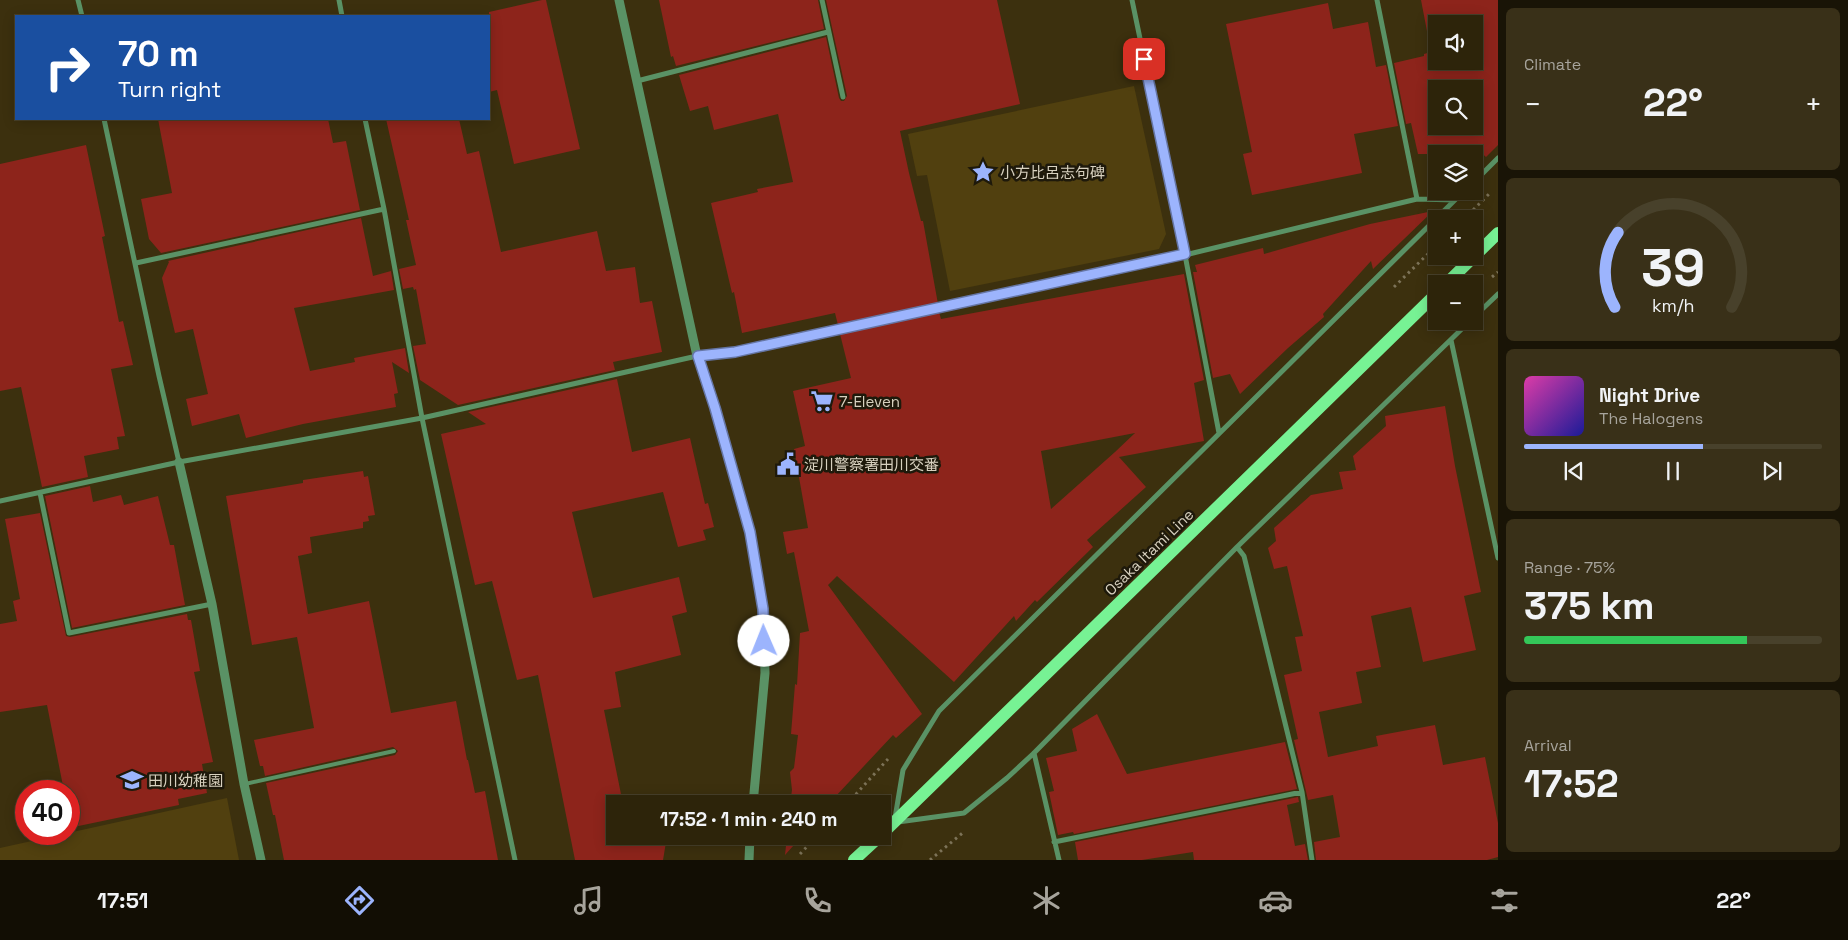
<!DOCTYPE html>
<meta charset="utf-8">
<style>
body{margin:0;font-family:"Space Grotesk","Noto Sans JP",sans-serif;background:#393018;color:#f1f3f6;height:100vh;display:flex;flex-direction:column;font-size:19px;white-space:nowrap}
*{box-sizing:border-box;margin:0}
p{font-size:16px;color:#a7a49c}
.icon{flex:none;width:28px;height:28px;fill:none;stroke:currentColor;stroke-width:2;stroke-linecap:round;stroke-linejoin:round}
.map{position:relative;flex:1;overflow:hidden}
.panel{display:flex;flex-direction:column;gap:8px;padding:8px;background:#191406;width:350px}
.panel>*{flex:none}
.guide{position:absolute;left:15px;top:15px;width:475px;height:105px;border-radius:0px;box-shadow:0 2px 12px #0003,0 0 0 1px #48412b;background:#1a4fa0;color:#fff;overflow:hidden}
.controls{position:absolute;left:1428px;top:15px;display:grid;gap:10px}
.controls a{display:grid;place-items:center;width:55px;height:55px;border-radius:0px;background:#2d240a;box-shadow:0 2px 12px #0003,0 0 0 1px #48412b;font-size:25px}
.speed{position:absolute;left:15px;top:780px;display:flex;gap:10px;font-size:25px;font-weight:700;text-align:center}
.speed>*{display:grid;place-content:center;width:65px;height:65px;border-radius:50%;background:#2d240a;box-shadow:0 2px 12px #0003,0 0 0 1px #48412b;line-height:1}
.speed .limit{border:8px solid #d22;background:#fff;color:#111}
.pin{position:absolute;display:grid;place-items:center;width:42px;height:42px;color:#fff;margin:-21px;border-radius:10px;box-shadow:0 2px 8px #0006}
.me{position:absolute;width:55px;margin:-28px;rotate:359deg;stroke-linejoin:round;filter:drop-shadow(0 0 4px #0008)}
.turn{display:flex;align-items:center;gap:18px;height:105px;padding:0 20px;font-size:22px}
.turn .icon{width:65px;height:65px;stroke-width:2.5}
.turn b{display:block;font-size:35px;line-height:42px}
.big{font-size:38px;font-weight:700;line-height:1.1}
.panel .tile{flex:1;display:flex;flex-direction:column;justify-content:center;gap:8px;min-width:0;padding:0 18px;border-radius:8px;background:#393018}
.panel .dial{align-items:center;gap:0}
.dial svg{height:130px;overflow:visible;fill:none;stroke:#48412b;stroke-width:7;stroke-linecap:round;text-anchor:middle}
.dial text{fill:#f1f3f6;stroke:none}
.song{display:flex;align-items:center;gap:15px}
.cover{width:60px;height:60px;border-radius:8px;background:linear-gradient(135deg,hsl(320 70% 55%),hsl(240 70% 35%))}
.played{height:5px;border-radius:2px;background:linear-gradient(90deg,#9cb4fd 60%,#48412b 60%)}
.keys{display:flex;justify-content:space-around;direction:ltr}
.heat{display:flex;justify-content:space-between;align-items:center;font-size:28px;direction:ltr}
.charge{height:8px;border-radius:4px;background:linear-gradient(90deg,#34c759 75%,#48412b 0)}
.trip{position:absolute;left:606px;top:795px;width:285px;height:50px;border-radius:0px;background:#2d240a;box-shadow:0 2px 12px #0003,0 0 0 1px #48412b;font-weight:700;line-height:50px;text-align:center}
.menu{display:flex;height:80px;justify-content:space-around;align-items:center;background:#120e04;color:#a7a49c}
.menu .icon{width:35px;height:35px}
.menu .selected{color:#9cb4fd}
.menu b{font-size:22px;color:#f1f3f6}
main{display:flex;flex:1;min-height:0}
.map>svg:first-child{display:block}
</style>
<main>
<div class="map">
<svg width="1498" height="860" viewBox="0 0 1498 860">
<rect width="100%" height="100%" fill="#3c300e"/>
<path fill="#51400f" d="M1134 86 1166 234 1159 249 950 291 927 175 917 176 908 134Z
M227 798 239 860H0V848Z"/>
<path fill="#8d241b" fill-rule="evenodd" d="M542 0H546L580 149 514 164 497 90 489 92V12Z
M659 0H818L824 29 676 66 673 56 671 57Z
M826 0H997L1020 104 900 131 909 173 921 221H923L938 304 838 325 835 313 742 333 734 292 732 293 711 203 758 192 757 189 793 182 778 114 714 130 708 106 690 111 679 75 826 37 839 98 841 101H844L847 96Z
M1421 0H1498V145L1486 157 1477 149 1454 154H1418L1411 123 1406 124 1394 63 1424 56V54L1431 52ZM1436 24H1474V61H1436ZM1436 89H1474V126H1436Z
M1328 3 1333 29 1368 22 1376 67 1386 65 1398 126 1354 134 1362 173 1252 195 1243 154 1252 152 1226 24Z
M158 119H328L333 143 346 141 360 210 161 253 149 239 141 199 172 193Z
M386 119H459L467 154 479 151 501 252 597 231 606 271 635 267 640 303 652 301 662 352 613 362 615 370 458 405 420 380 413 346 426 344 416 289 414 290 413 287 403 289 399 269 416 265 406 220H409Z
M86 145 105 236 102 237 119 322 123 321 133 365 111 369 125 436 117 437 119 449 84 456 88 477 42 487 21 387 0 391V164Z
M1433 211 1373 269 1371 261 1323 314 1324 317 1288 348 1240 394 1230 374 1213 378 1193 272H1197L1195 265 1263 248 1264 254 1370 224Z
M361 218 373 276 391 271 394 290 294 308 310 371 355 362 354 358 405 348 409 373 392 362 398 393 394 394 396 407 303 424 246 438 239 414 192 426 186 399 208 394 193 329 175 333 162 278 169 262 168 261Z
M1184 274 1204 380 1194 383 1204 441 1119 457 1146 487 1087 540 1093 547 1037 602 1035 600 1016 621 1014 616 954 682 837 576 828 585 922 714 896 738 893 735 835 797 837 799 833 804H790L792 790 790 772 794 768 798 735 791 734 795 684 797 685 800 633 809 631 794 552 787 554 783 532 808 528 794 449 805 446 793 391 851 378 840 334 939 312 941 319ZM1135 433 1115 452 1051 509 1041 451Z
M617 379 632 452 690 438 705 504 708 503 714 527 703 530 706 540 678 547 663 492 572 512 593 598 679 577 687 612 672 616 681 655 615 672 621 707 604 710 623 804H615V836H667L663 860H575L538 675 517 680 492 581 475 585 441 434 486 424 468 412Z
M1445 406 1455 466 1481 592 1464 596 1476 650 1423 662 1411 607 1371 616 1381 667 1356 672 1362 703 1319 712 1328 757 1378 746 1376 736 1435 725 1443 765 1485 757 1498 823V857L1487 860H1316L1314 842 1340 837 1333 795 1308 800 1294 740 1298 739 1284 675 1302 671 1295 637 1303 636 1287 566 1274 569 1268 548 1276 541 1274 528 1311 495 1343 489 1339 472 1356 470 1353 456 1386 426 1385 416Z
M363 471 364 477 368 476 375 515 368 516 369 521 363 522V528L310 537 312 553 298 556 308 614 369 601 391 713 456 701 467 760H468L475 793 485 791 498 860H284L275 815H273L266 783 395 755 398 751 393 747 265 776 263 766H260L254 740 314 728 297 637 252 645 226 496 303 483V480Z
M90 486 93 502 121 495 124 505 158 496 170 545H174L185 605 72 628 45 496Z
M40 513 66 636 70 637 187 614 188 620H191L200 671 194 672 213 762 202 764 207 793 178 799 179 805 69 828V791H64L47 705 0 712V624L17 621 13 601 20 599 5 519Z
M1097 714 1127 774 1285 742 1297 789 1074 834 1073 832 1058 835 1049 792 1054 791 1046 758 1077 751 1072 729Z
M1298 797 1299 802 1287 805 1295 846 1305 844 1308 860H1194L1193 852 1142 860H1078L1075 842Z
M787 836H802L785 855Z"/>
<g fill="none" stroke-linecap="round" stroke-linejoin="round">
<path stroke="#7d7358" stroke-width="3" stroke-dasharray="2.5 4" stroke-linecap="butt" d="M1464 219 1489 194
M1492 277 1498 272
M1394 287 1436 246
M847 804 888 759
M800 854 817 836
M930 860 965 831"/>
<path stroke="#5a9265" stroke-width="4" d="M245 784 394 751"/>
<path stroke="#5a9265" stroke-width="5" d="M78 0 82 16
M339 0 342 16
M822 0 843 97
M1132 0 1185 255 1219 433
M1377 0 1417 199
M637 81 828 32
M104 119 159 376 179 462
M365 119 384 209 422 418 515 860
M1474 182 1498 158
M136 263 384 209
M1474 317 1498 294
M1451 340 1498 558
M40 493 69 633 212 604
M0 501 179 462 422 418 697 356 735 352 1185 255 1417 199 1455 200
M1237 547 1244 556 1302 792 1312 860
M1034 753 1059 860
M895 818 903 770 939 711 1464 191
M898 822 964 813 1007 778 1034 753 1237 547 1470 321
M1054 842 1302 792"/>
<path stroke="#5a9265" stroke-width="9" d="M619 0 697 356 715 408 750 532 763 609 765 673 753 804
M179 462 212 604 244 784 261 860
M749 860 750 836"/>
<path stroke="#77f294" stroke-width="12" d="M1446 284 1498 233
M882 834 1436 294
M854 860 880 836"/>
</g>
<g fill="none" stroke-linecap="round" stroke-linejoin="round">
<defs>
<path id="route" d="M764 641 763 609 750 532 715 408 698 356 735 352 1185 254 1144 59"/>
</defs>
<use href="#route" stroke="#6575a4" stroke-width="12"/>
<use href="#route" stroke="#9cb4fd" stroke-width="9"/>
</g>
<defs>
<symbol id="sight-bare" viewBox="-9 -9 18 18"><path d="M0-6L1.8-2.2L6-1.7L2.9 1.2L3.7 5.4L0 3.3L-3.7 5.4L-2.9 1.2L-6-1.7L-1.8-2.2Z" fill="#9cb4fd" stroke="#1e190b" stroke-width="2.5" paint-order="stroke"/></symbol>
<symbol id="supermarket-bare" viewBox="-9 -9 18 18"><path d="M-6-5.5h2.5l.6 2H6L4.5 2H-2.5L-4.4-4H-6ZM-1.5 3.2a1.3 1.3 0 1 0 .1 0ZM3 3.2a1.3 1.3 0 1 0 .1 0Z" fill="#9cb4fd" stroke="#1e190b" stroke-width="2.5" paint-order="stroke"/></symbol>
<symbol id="civic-bare" viewBox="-9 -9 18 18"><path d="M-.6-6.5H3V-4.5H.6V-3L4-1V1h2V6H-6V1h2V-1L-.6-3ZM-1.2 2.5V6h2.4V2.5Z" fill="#9cb4fd" stroke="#1e190b" stroke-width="2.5" paint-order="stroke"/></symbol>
<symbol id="school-bare" viewBox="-9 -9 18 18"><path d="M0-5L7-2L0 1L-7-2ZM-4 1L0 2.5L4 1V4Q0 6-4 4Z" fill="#9cb4fd" stroke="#1e190b" stroke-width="2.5" paint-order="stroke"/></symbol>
</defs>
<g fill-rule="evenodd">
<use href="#sight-bare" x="967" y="156" width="32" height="32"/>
<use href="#supermarket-bare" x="806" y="385" width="32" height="32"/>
<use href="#civic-bare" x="772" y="448" width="32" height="32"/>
<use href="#school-bare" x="116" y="764" width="32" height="32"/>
</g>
<g text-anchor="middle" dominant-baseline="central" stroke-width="5" stroke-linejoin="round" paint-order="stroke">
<g font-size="15" fill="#d8d1bf" stroke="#1e190b" text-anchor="start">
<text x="1000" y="172">小方比呂志句碑</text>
<text x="839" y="401">7-Eleven</text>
<text x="804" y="464">淀川警察署田川交番</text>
<text x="148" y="780">田川幼稚園</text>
</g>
<g font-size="15" fill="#d8d1bf" stroke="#1e190b">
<text transform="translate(1149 552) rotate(-44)">Osaka Itami Line</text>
</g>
</g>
</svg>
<div class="controls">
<a><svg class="icon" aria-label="sound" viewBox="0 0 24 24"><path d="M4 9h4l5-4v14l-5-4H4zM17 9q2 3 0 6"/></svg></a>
<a><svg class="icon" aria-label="search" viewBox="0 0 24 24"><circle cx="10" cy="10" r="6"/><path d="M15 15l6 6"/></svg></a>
<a><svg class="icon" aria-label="layers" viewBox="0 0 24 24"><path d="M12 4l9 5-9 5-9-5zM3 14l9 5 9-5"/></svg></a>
<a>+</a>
<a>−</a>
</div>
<div class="speed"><div class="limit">40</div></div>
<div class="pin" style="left:1144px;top:59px;background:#d93025"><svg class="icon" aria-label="arrive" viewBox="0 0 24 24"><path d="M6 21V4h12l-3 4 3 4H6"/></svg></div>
<svg class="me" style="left:764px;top:641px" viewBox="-20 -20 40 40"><circle r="19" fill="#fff"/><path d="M0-13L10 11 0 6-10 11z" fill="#9cb4fd"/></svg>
<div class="trip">17:52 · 1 min · 240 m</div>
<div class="guide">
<div class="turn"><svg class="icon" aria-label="right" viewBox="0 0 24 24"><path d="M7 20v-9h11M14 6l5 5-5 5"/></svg><div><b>70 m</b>Turn right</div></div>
</div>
</div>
<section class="panel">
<div class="tile"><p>Climate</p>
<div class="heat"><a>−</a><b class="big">22°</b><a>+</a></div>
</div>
<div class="tile dial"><svg viewBox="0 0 100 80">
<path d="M14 69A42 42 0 1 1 86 69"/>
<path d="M14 69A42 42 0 0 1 16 23" stroke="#9cb4fd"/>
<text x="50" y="56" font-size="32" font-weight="700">39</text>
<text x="50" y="72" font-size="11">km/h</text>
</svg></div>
<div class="tile">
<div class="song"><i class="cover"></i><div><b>Night Drive</b><p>The Halogens</p></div></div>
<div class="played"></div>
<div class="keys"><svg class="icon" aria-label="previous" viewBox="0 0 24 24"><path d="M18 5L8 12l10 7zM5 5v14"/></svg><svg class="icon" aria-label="pause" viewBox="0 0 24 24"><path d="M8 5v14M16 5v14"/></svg><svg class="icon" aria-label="next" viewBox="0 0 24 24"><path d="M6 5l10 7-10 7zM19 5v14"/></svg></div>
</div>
<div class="tile"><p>Range · 75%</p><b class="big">375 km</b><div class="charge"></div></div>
<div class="tile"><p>Arrival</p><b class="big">17:52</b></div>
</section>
</main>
<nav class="menu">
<b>17:51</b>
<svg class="icon selected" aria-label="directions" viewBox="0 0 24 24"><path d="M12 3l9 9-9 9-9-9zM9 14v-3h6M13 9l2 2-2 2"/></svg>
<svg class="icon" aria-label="music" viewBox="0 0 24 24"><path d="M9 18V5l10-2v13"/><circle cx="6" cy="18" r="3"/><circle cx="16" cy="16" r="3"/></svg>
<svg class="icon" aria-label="phone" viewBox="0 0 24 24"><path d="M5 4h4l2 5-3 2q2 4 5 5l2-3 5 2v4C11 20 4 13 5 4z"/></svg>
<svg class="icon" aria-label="climate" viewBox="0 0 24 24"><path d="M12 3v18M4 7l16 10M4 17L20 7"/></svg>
<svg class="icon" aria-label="car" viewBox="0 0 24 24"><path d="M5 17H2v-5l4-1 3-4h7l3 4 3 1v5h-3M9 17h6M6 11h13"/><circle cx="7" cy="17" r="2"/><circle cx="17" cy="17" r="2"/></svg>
<svg class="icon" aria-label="filters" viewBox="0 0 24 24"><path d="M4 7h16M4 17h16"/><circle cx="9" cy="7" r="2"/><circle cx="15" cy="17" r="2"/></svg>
<b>22°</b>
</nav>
